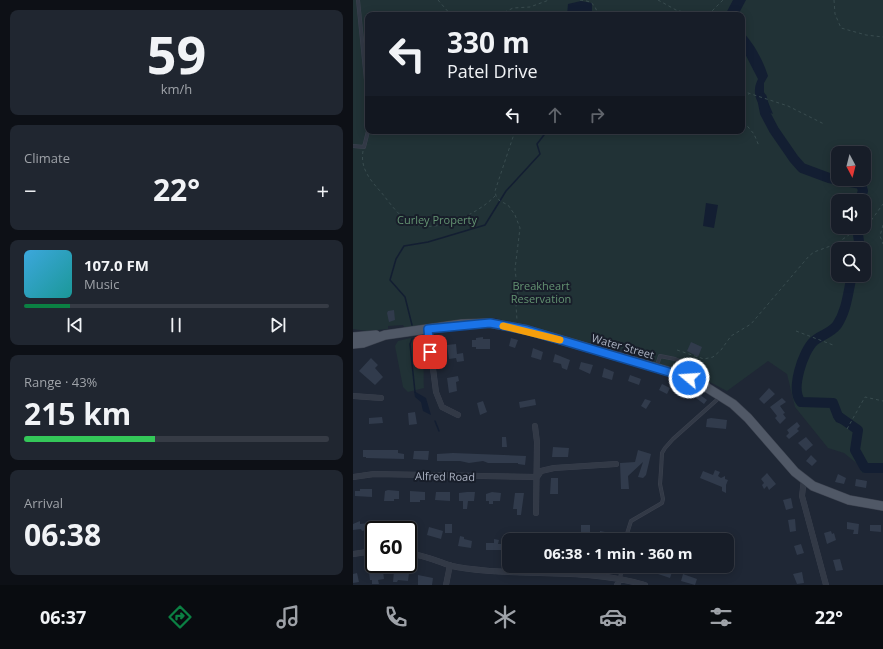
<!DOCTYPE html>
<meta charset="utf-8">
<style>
body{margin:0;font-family:"Open Sans",sans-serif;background:#202630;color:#f1f3f6;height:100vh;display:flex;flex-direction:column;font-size:15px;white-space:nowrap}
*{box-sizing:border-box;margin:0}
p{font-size:13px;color:#9ea2a8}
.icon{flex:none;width:22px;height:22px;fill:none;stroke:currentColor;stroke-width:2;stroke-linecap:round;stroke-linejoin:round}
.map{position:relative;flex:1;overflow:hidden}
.panel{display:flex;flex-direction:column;gap:10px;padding:10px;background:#0d1016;width:353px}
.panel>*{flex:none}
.top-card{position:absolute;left:12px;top:12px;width:380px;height:122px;border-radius:8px;box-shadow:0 2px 10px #0003,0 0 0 1px #363b45;background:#171d28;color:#f1f3f6;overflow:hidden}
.needle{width:26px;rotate:173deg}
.buttons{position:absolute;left:478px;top:146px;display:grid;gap:8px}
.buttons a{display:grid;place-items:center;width:40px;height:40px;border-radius:8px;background:#171d28;box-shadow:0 2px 10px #0003,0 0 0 1px #363b45;font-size:20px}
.speed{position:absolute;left:12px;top:521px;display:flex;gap:8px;font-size:20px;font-weight:700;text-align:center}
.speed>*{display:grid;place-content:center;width:52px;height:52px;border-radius:50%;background:#171d28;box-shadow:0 2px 10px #0003,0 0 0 1px #363b45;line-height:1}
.speed .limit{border:2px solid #111;border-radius:6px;background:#fff;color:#111}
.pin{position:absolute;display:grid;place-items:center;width:34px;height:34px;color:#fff;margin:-17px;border-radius:8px;box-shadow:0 2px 6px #0006}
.me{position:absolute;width:44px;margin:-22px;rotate:288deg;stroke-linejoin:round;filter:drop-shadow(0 0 3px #0008)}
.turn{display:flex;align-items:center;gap:14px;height:84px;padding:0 16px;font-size:18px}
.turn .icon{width:52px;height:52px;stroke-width:2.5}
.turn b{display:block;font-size:28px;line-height:34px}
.lanes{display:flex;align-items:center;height:38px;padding:0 16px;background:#0003;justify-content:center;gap:20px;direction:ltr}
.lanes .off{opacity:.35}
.big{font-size:30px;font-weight:700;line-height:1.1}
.panel .widget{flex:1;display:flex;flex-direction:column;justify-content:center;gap:6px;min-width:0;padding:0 14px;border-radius:8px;background:#202630}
.panel .dial{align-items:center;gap:0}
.dial b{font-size:52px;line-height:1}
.song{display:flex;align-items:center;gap:12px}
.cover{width:48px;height:48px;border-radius:6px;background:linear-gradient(135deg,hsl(200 70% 55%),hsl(180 70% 35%))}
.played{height:4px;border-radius:2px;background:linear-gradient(90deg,#0b8043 15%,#363b45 15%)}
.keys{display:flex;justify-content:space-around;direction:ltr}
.heat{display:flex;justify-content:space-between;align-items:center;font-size:22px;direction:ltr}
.charge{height:6px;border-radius:3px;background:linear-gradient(90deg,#34c759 43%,#363b45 0)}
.trip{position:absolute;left:149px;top:533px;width:232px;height:40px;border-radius:8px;background:#171d28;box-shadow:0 2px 10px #0003,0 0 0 1px #363b45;font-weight:700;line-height:40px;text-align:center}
.dock{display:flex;height:64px;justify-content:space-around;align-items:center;background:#090c10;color:#9ea2a8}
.dock .icon{width:28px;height:28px}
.dock .current{color:#0b8043}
.dock b{font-size:18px;color:#f1f3f6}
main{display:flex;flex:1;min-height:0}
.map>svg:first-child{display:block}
</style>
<main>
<section class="panel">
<div class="widget dial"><b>59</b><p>km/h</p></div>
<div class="widget"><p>Climate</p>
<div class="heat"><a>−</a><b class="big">22°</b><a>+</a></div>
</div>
<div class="widget">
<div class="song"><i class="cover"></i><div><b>107.0 FM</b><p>Music</p></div></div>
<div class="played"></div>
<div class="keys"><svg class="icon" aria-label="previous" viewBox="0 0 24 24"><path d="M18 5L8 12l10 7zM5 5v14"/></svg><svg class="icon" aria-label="pause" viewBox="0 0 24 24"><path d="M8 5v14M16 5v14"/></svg><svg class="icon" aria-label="next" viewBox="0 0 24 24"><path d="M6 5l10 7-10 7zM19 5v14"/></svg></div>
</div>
<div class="widget"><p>Range · 43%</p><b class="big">215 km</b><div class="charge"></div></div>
<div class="widget"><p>Arrival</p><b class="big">06:38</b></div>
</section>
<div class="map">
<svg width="530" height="585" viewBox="0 0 530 585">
<rect width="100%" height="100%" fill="#1f2735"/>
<path fill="#213236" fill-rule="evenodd" d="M0 0H530V473H510L508 472 506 465 491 453 475 448 442 407 434 374 415 361 374 391 347 377 298 362V353L269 350 207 336 142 318 52 328 50 325 35 326V329L14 331 0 329ZM15 15H389V131H15ZM485 153H511V179H485ZM485 201H511V227H485ZM485 249H511V275H485Z
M57 338C74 340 70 374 71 388L55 392 50 387 42 346 45 341Z"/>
<path fill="#131e32" d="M380 0H393L385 15H372Z
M228 1 239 3V15H214L215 4Z
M389 31C401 44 409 58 415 76L411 83V92L420 114C405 108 397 95 405 79L389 48Z
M353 203 365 205 361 228 350 226Z
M61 391 73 398 78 415 70 411 68 402 62 397Z
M482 407 502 424 505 430 483 422 480 416Z"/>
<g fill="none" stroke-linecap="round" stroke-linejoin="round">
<path stroke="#131e32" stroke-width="1.5" d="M59 325 52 297 37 280 43 259 51 246 75 242 132 225 153 191 187 154 184 144 194 131
M59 339 57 344 62 392
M82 421 86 431"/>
<path stroke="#131e32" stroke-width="10" d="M409 98 412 113 421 130 441 159 449 168 476 178 508 184 510 191 506 201
M504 227 507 249
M499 275C495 292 494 310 484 325 478 333 468 335 461 341 450 351 437 390 448 402L480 403 485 416 505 430 502 450 512 468H530"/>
</g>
<path fill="#313b4c" d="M41 310 42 320 36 322 34 313 35 311Z
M130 337V339H137V349H123V347H119V340H123V338Z
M158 338 165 340 162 348 156 346Z
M338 342 349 347 345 357 334 351Z
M103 344 104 354 110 353 111 361 104 362 103 358 96 359 94 345Z
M180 348 190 352 188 360 178 357Z
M202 354 217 360 214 370 209 368 208 364 200 362Z
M18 358 25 365 22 368 30 377 22 385 6 371Z
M228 362 240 365 237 374 226 369Z
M251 368 261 372 259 380 249 377Z
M277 375 288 379 286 385 275 381Z
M105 376 106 381 103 382 104 391 96 393 94 378Z
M309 384 317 388 314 394 306 390Z
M416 388 422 394 411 404 406 399Z
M346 394 354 400 351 404 343 398Z
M429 398 433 402 427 406 432 413 430 414 433 418 427 424 422 418 424 416 417 407Z
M182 399 183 405 167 408 166 402Z
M292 399 298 401 293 409 288 406Z
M130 401 134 412 127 415 124 403Z
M62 412 64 424 56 425 55 413Z
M29 417 30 423 16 424V418Z
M358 418 374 420 373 429 353 427 354 419Z
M444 422 447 426 444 429 446 431 436 439 433 436 436 433 434 430Z
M149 437H153L154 447H149Z
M453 437 460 445 453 451 445 443Z
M200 447 216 448 215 457H199Z
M10 450H45V453L51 454V459L13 458V457H10Z
M285 450 298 454 293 475 290 478 285 477 290 462 275 476 276 489H268L267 463 282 462Z
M61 451H76L75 460 60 459Z
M100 453 173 456 172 465 165 464V463H135L130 461 116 463 107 461H84V454Z
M458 455 464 461 459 466 453 461Z
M362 470 367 472 365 476 368 478 372 476V479L375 480 373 485V493L369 491V487L347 478 350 471 360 475Z
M414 473 423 484 416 490 414 486 411 489 409 485 411 483 408 479Z
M485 474 493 478 491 484 482 482Z
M198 478H205V494H197Z
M503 479 514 481 513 488 502 486Z
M7 489H19V497L2 496V491H7Z
M35 490 46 491V499H41V501H31L32 491Z
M57 491 72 492V500H67V502H57Z
M83 492H97V501L82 500Z
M114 492H122L121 501H115L114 509H110V501H106V493Z
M139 492 148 493 147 501H140V504H136V501H133V494Z
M162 493H171L168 515H164V509H160Z
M438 498 440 508 433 510 430 500Z
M442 519 443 531 437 532 435 520Z
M7 521V524L16 523 17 529 9 531 8 529 0 530V524Z
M494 522 506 524 505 534H500L501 530 494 529Z
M48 523 60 524 59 531 42 530V524H48Z
M92 524H99V533H92Z
M228 525H237V535H228Z
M517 525H528V532L517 531Z
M76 527 90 531 88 539 74 535Z
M247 531 252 532 251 538H247Z
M478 531 479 534 481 533 483 540 474 544 471 533Z
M107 536 111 537V539L119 541 118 548 105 546Z
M141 539 146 540 145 544H148V550H133V543H141Z
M448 544 451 553 444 555 441 546Z
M487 559 490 570 483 571 480 560Z
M304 566 320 569 317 578 302 573Z
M30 571 31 579 25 580 26 584H19V580H17L16 572Z
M41 571 56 573 55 581 45 580 44 582H40Z
M449 572 451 583 444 584 440 574Z
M4 573 6 582 0 583V574Z
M330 574 344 579 342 585 328 581Z
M65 575 80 578 79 585H65Z"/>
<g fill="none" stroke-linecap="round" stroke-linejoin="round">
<defs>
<path id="lane" d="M5 0 15 100
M0 146 11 147 15 131
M304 365 307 356 322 359 339 366 336 378
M272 540 278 521 309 503 310 499 307 484 308 471 309 453 312 448 320 439 366 398
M267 579 269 566"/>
<path id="street" d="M75 329 83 392 89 407 105 415
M0 396 28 398
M182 426 184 442 183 513
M0 477 21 474 184 477 188 471 201 468 263 464
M451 479 449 496 473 585
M55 553C70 555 84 561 99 566 111 569 126 570 138 571 190 575 242 570 292 585
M0 554 21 551
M93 585 97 565
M264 585 267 579"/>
<path id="primary" d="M0 337 23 335
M0 344 10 343 32 335 109 324 137 323 174 330 318 372 345 382 380 404 395 418 442 472 460 486 496 500 530 506"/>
</defs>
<use href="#lane" stroke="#3c424f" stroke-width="4"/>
<use href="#street" stroke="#3c424f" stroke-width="6"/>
<use href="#primary" stroke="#3c424f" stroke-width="10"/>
<path stroke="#394c4f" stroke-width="1" stroke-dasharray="3 3" stroke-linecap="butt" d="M85 0 98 15
M227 0C239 1 242 4 245 15
M305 0 323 10 341 15
M481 0 482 14 488 28 513 35 530 37
M146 15 160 8 177 7 196 0
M355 15 370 0
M389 91 435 106 471 124
M389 98 390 121 401 134 406 146
M390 104 392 96 396 94
M162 131 142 191 143 196 147 201 155 205 162 215 167 228 162 269 165 295 163 306 164 320
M10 151C7 168 17 180 28 192 36 202 44 214 55 221 79 237 125 214 142 196
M530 225 527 236 530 244
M443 331 480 345
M324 350 351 359 360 357 368 350 378 336 398 324 456 256 461 252 483 244 500 232 512 229 530 204
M494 429 512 397 530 401"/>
<use href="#lane" stroke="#323946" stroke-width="3"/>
<use href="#street" stroke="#323946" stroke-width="5.5"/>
<use href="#primary" stroke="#505866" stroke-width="9"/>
</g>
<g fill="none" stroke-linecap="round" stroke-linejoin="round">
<defs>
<path id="route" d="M77 352 75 329 137 323 174 330 336 378"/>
</defs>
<use href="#route" stroke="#114b97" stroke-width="10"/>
<use href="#route" stroke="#1a73e8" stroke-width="7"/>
<path stroke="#f59e0b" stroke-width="7" d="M150 326 207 340"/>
</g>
<g text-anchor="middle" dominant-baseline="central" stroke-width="4" stroke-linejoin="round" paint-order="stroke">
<g font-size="11" fill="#649372" stroke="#181e2a">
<text x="84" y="219">Curley Property</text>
<text x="188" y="285">Breakheart<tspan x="188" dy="13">Reservation</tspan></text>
</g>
<g font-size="11" fill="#acb3c3" stroke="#181e2a">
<text transform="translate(270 346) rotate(16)">Water Street</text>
<text transform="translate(92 476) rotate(1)">Alfred Road</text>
</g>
</g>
</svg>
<div class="buttons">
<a><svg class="needle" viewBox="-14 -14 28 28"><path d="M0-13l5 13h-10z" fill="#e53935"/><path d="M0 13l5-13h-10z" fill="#9ea2a8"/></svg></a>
<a><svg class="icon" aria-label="sound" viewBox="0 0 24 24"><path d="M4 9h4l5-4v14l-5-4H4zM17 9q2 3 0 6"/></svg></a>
<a><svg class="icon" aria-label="search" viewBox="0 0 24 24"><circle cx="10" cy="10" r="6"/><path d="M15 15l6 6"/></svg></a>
</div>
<div class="speed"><div class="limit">60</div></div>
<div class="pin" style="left:77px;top:352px;background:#d93025"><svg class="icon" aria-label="arrive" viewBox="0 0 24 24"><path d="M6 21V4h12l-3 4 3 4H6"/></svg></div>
<svg class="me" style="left:336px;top:378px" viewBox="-20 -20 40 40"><circle r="17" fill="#1a73e8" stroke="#fff" stroke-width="3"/><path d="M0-11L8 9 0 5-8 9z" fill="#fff"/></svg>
<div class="trip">06:38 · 1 min · 360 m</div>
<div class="top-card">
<div class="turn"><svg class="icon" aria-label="left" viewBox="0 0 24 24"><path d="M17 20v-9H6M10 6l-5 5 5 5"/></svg><div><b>330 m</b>Patel Drive</div></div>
<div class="lanes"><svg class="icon" aria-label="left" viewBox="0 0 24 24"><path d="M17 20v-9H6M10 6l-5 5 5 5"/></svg><svg class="icon off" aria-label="ahead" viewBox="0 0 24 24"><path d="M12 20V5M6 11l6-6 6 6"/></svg><svg class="icon off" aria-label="right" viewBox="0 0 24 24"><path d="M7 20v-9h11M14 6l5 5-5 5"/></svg></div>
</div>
</div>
</main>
<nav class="dock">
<b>06:37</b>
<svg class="icon current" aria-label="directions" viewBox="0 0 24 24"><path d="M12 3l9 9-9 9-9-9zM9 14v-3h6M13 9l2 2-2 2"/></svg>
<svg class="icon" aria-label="music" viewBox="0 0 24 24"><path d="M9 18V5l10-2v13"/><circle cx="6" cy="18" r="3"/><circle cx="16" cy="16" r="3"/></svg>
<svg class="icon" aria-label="phone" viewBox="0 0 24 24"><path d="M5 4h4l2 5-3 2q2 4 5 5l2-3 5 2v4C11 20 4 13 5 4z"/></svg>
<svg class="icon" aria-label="climate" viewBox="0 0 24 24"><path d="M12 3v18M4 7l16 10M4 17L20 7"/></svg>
<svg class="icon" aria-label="car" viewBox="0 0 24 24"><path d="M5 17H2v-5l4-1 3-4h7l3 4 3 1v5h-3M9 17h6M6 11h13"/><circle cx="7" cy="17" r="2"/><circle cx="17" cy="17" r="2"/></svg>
<svg class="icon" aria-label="filters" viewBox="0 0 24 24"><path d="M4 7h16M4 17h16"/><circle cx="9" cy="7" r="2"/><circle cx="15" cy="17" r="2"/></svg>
<b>22°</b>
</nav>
